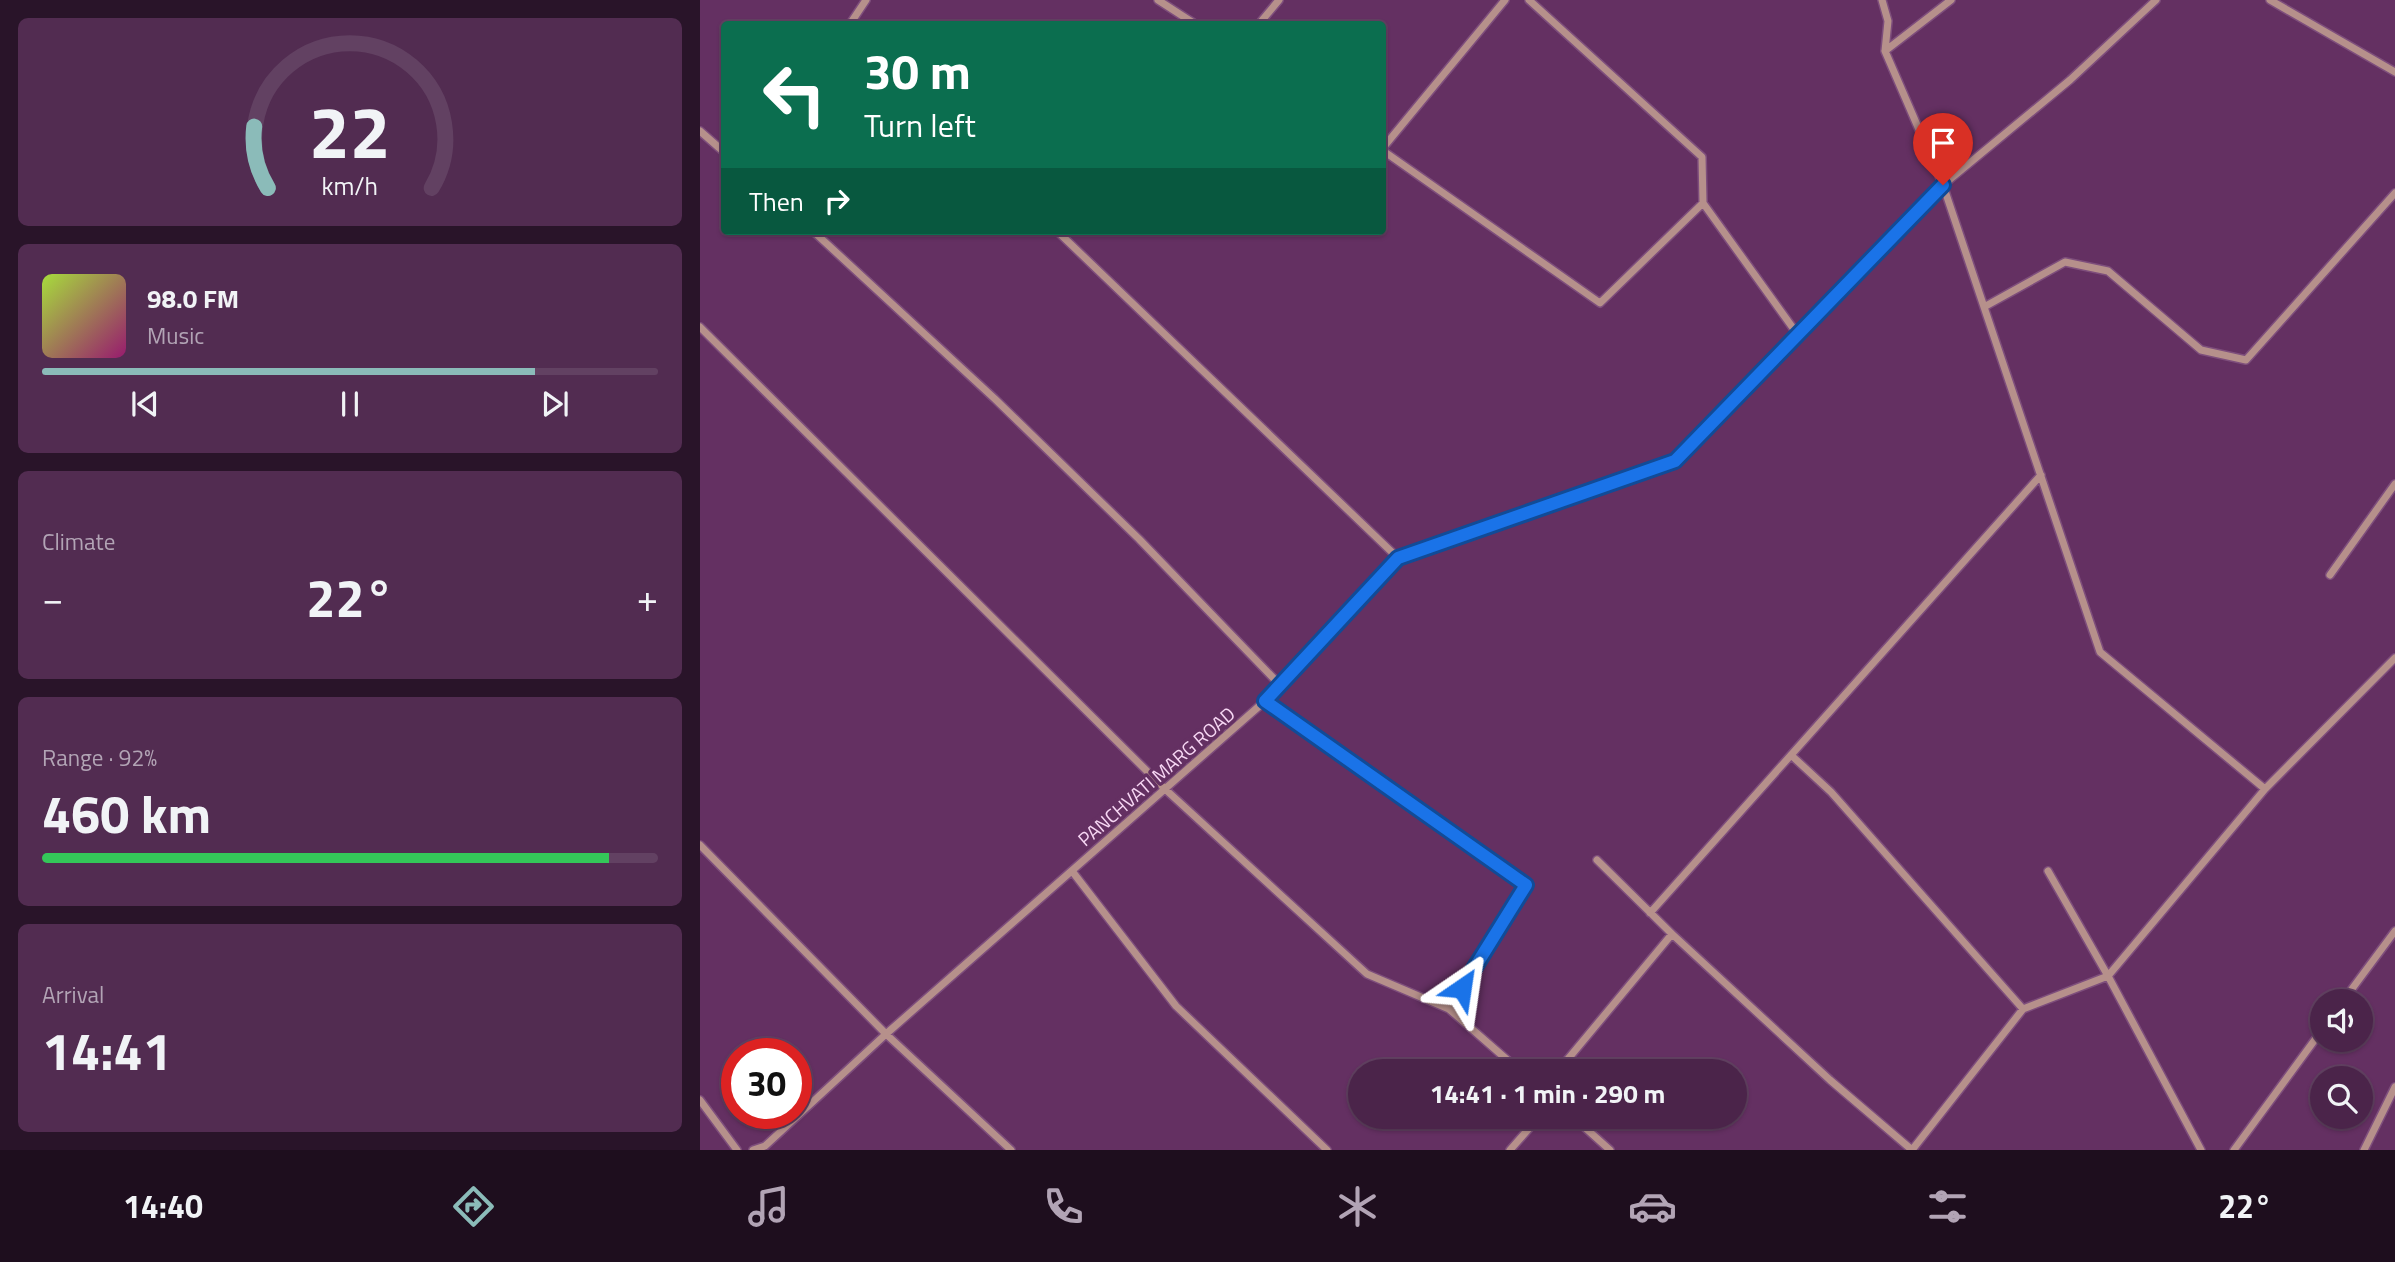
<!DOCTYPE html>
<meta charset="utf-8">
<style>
body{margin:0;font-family:"Titillium Web",sans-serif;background:#522c51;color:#f1f3f6;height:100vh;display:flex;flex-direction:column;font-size:26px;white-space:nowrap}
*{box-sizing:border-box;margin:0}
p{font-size:23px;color:#b2a4b5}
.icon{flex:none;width:38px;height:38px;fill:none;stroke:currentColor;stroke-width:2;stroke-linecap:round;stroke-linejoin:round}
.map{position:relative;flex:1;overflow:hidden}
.details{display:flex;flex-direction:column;gap:18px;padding:18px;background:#291429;width:700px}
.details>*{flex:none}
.top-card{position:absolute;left:21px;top:21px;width:665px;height:214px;border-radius:7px;box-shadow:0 2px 5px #0004,0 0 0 2px #624162;background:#0b6e4f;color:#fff;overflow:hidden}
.fabs{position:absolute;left:1610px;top:989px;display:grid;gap:14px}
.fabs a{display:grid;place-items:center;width:63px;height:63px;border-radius:50%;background:#4b244a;box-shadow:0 2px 5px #0004,0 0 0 2px #624162;font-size:35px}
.speed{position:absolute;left:21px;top:1038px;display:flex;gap:14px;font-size:35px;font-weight:700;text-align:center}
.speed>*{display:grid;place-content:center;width:91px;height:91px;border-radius:50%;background:#4b244a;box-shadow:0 2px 5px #0004,0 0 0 2px #624162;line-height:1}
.speed .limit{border:10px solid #d22;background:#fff;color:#111}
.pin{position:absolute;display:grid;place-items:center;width:60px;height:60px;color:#fff;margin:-72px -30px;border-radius:50% 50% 50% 0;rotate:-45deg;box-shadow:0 0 7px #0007}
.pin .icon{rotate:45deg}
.me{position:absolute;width:77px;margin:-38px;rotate:32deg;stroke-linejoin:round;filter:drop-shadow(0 0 5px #0008)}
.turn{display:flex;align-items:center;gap:24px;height:147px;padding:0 28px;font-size:32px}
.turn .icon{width:91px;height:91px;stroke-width:2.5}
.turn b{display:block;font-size:49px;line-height:60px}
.then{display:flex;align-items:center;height:66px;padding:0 28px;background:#0003;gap:14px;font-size:26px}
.big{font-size:52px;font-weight:700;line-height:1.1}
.details .widget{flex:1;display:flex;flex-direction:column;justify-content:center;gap:10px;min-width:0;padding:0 24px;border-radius:10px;background:#522c51}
.details .dial{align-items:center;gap:0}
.dial svg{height:182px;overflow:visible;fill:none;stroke:#624162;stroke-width:7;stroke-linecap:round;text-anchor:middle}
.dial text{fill:#f1f3f6;stroke:none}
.song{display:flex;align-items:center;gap:21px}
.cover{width:84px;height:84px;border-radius:10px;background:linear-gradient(135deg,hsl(80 70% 55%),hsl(320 70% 35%))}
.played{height:7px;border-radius:4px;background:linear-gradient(90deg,#8bbbb9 80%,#624162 80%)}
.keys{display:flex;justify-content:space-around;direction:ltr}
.heat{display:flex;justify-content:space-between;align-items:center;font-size:38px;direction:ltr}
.charge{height:10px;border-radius:5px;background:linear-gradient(90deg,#34c759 92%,#624162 0)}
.trip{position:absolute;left:648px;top:1059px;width:399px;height:70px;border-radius:35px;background:#4b244a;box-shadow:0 2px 5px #0004,0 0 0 2px #624162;font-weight:700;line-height:70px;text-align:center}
.dock{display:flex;height:112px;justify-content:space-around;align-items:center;background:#1e0e1e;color:#b2a4b5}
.dock .icon{width:49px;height:49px}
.dock .selected{color:#8bbbb9}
.dock b{font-size:32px;color:#f1f3f6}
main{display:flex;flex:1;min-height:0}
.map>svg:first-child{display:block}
</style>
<main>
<section class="details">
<div class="widget dial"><svg viewBox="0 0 100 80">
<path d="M14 69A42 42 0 1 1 86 69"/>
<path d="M14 69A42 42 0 0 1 8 42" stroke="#8bbbb9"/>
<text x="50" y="56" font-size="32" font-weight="700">22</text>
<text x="50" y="72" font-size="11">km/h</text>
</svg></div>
<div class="widget">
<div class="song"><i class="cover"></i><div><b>98.0 FM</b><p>Music</p></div></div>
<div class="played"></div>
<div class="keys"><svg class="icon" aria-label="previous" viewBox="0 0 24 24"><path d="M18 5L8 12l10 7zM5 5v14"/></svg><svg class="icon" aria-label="pause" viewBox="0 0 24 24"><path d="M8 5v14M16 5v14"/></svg><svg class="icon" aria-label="next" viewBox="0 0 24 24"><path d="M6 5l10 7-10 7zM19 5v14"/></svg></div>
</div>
<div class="widget"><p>Climate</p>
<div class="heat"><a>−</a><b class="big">22°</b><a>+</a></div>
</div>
<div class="widget"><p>Range · 92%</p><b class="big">460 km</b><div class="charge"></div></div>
<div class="widget"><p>Arrival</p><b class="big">14:41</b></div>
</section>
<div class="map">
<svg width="1695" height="1150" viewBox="0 0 1695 1150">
<rect width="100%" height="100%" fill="#643062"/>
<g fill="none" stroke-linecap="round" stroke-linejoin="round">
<defs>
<path id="street" d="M458 0 495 24
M829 0 1002 157 1003 203
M1182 0 1188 21 1185 51 1243 185 1400 652 1565 789 1695 658
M1570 0 1695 72
M150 24 166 0
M559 24 579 0
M1185 51 1251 0
M0 131 24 152
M682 149 805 0
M682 150 900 303 1003 203 1098 335
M113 231 295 399 439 539 580 685
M357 231 698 558
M1284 307 1365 262 1408 271 1501 350 1546 360 1695 193
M0 327 465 789 667 974 749 1009
M1630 575 1695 484
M565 701 826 885 749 1009 820 1071
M1091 755 1131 792 1323 1009
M0 845 186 1034 65 1146 53 1150
M897 860 972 934
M372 871 476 1006 627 1150
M950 913 1341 475
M1643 1001 1695 931
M858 1071 972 934 1130 1080 1212 1150 1323 1009 1408 976 1348 871
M0 1100 37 1150
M872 1116 910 1150
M311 1150 186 1034 565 701 698 558 975 462 1243 185 1370 80 1456 0
M810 1150 840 1116
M1501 1150 1408 976 1565 789
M1534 1150 1622 1030
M1664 1150 1695 1087"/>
</defs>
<use href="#street" stroke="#7e4e7c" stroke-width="10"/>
<use href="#street" stroke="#b6908b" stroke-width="7"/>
</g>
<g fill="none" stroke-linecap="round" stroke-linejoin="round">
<defs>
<path id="route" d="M762 988 826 885 565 701 698 558 975 461 1243 185"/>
</defs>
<use href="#route" stroke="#114b97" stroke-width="18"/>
<use href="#route" stroke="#1a73e8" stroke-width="12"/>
</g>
<g text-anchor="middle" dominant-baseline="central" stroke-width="7" stroke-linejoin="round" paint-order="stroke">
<g font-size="19" fill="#f7d7f4" stroke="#643062">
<text transform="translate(456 776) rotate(-41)">PANCHVATI MARG ROAD</text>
</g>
</g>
</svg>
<div class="fabs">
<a><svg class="icon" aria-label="sound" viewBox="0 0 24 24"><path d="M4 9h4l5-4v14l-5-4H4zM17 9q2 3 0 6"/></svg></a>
<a><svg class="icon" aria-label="search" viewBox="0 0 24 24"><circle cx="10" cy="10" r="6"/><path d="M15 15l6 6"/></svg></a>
</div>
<div class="speed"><div class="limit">30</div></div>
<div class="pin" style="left:1243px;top:185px;background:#d93025"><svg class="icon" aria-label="arrive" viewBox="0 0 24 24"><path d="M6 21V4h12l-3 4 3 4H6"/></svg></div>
<svg class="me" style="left:762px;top:988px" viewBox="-20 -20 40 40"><path d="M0-17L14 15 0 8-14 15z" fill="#1a73e8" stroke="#fff" stroke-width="4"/></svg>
<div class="trip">14:41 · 1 min · 290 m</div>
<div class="top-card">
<div class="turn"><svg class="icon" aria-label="left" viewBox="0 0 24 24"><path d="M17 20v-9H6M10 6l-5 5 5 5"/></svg><div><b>30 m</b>Turn left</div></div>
<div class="then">Then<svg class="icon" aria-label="right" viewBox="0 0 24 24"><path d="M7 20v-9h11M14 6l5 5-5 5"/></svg></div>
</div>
</div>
</main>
<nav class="dock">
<b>14:40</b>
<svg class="icon selected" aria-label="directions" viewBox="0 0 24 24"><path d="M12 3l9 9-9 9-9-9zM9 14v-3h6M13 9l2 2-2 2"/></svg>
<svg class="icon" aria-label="music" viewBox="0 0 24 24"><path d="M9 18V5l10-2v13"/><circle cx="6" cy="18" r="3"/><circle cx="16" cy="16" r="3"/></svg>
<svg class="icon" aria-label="phone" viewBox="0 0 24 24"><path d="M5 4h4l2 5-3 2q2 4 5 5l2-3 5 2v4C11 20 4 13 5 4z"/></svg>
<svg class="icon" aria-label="climate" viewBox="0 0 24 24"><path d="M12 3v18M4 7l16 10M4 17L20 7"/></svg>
<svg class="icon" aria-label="car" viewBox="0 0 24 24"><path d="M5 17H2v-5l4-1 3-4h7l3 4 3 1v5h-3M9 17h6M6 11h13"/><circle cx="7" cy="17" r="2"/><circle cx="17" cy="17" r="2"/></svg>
<svg class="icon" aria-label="filters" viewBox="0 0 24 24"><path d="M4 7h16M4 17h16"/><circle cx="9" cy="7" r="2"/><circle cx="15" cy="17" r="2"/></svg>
<b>22°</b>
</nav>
